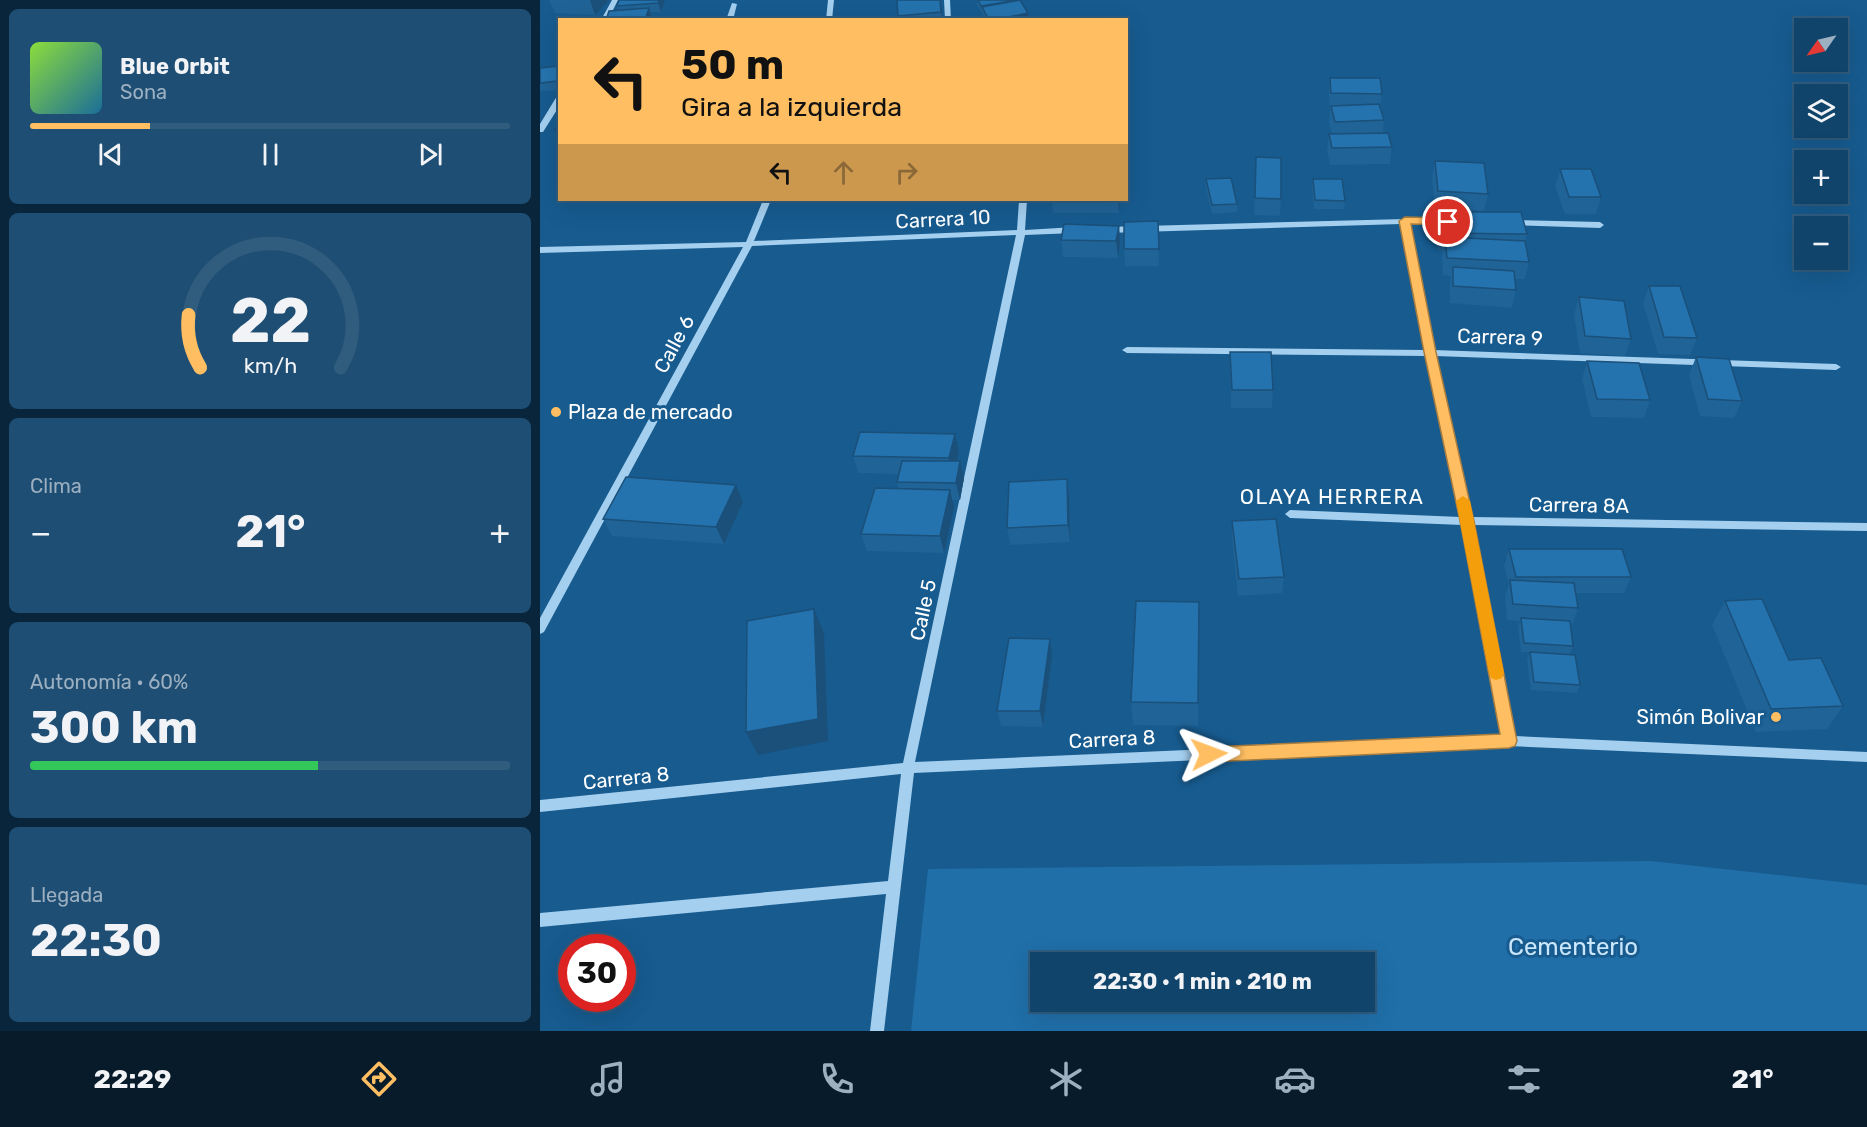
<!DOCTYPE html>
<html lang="es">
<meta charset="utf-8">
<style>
body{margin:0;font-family:Rubik,sans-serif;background:#1e4e73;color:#f1f3f6;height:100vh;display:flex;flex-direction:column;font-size:22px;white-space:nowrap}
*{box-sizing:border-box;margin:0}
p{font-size:20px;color:#9cb0c1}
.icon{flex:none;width:33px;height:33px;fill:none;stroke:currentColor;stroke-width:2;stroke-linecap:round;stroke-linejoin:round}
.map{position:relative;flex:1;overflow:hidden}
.side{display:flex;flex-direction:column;gap:9px;padding:9px;background:#09253b;width:540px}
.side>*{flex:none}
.hud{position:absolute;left:18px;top:18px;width:570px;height:183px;border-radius:0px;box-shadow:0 6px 24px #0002,0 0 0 2px #305c7e;background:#ffbe62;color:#111;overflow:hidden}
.needle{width:39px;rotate:236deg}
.controls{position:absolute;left:1254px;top:18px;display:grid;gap:12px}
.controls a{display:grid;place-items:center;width:54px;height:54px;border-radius:0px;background:#11446b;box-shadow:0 6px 24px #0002,0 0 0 2px #305c7e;font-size:30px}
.speed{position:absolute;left:18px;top:934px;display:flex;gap:12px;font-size:30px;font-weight:700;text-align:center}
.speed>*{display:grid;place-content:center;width:78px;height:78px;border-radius:50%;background:#11446b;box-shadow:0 6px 24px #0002,0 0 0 2px #305c7e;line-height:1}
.speed .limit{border:9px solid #d22;background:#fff;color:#111}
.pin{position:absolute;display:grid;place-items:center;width:51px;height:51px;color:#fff;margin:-26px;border:3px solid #fff;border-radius:50%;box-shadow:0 2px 6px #0007}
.me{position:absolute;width:66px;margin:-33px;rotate:87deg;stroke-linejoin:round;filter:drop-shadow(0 0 4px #0008)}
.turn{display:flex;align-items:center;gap:21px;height:126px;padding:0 24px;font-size:27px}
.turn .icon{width:78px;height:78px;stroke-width:2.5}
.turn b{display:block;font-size:42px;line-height:51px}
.lanes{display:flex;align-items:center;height:57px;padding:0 24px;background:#0003;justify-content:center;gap:30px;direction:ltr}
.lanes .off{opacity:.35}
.big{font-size:45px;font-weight:700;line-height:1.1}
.side .widget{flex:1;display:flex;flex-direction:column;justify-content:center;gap:9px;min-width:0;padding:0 21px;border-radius:9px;background:#1e4e73}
.side .dial{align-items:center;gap:0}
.dial svg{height:156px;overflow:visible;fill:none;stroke:#305c7e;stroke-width:7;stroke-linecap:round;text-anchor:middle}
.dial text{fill:#f1f3f6;stroke:none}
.song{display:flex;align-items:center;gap:18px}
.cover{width:72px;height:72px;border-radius:9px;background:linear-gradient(135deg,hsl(90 70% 55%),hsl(200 70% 35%))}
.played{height:6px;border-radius:3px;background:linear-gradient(90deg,#ffbe62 25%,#305c7e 25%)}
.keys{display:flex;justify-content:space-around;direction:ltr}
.heat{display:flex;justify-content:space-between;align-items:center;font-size:33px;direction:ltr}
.charge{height:9px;border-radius:4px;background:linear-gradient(90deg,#34c759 60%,#305c7e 0)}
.trip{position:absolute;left:490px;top:952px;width:345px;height:60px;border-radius:0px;background:#11446b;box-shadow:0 6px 24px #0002,0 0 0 2px #305c7e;font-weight:700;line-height:60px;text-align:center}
.dock{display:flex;height:96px;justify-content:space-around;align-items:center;background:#071b2b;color:#9cb0c1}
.dock .icon{width:42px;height:42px}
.dock .active{color:#ffbe62}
.dock b{font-size:27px;color:#f1f3f6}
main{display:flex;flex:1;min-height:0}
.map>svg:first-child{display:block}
</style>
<main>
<section class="side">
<div class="widget">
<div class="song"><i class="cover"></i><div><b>Blue Orbit</b><p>Sona</p></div></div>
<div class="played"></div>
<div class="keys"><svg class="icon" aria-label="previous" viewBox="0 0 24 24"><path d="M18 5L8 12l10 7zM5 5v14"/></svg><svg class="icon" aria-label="pause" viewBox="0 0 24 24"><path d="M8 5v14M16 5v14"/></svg><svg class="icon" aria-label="next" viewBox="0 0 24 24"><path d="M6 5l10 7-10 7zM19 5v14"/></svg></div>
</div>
<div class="widget dial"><svg viewBox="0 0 100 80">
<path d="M14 69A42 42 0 1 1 86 69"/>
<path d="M14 69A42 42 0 0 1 8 42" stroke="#ffbe62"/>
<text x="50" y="56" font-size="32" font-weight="700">22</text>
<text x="50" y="72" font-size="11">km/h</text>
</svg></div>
<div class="widget"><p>Clima</p>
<div class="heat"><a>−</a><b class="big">21°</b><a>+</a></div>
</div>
<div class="widget"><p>Autonomía · 60%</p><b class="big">300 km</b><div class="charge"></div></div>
<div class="widget"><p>Llegada</p><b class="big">22:30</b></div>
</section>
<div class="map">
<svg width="1327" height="1031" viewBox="0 0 1327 1031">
<rect width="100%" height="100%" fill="#175b8f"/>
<path fill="#206fa9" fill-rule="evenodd" d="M1111 861 1327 885V1031H371L388 869ZM501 963H825V1002H501Z"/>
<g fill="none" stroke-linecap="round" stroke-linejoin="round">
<path fill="#a4cfef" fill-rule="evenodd" d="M72 0H78L68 20H61Z
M288 0H294L292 20H286Z
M404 0H410L411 20H405Z
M192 3 197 4 193 20H186Z
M17 96H20V105L3 132H0V124Z
M223 200H231L214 241 477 230 479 200H487L485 230 535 227 539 230 535 233 485 235 375 762 962 736 922 525 750 518 745 514 750 510 921 517 886 356 587 353 582 350 587 347 885 350 861 224 566 233 562 230 566 227 865 219 907 220 911 222 907 224H870L894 350 1296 364 1301 367 1296 370 895 356 931 517 1327 523V531L933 525 974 736 1327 752V762L969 746 374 773 344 1031H330L346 894 0 927V913L348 881 361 774 0 812V800L363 763 476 235 212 246 4 632 0 634V618L203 247 0 253V247L206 242Z
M971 220 1060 222 1064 225 1060 228 968 225 967 223Z"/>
</g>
<path fill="#206396" d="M9 0H67L68 1 55 15 15 13Z
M79 0H125L121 12H110L113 20 78 10 77 6Z
M437 0H480L489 20H443V14L437 5Z
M402 10 403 20H358V16Z
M20 66V90L0 91V68Z
M790 78 842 94 840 107 844 120 843 133 852 147 850 164 790 165 787 151 789 134H792L789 123 790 110 789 94Z
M20 121V138H19L15 130Z
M716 157 741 199 740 216 714 215Z
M895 161 948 194 944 211 895 208 892 178Z
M1020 169 1061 197 1056 214H1025L1015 187Z
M666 179 697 204V212L672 214 666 188Z
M773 179 805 201 804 209H774L772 187Z
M512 200H580L579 213H513Z
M897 212 987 234 985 241 989 262 985 279H975L976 290 972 308 910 303V284L911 276 903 275 902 255V250H898L894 229Z
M618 221 619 266H585L584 249Z
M579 226 580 243 578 258 523 257 521 240Z
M1109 286 1157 338 1150 355 1118 354 1103 303Z
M1039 297 1091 339 1085 356 1040 353 1034 315Z
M690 352 733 390 732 408H691Z
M1156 357 1202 401 1194 418 1160 416 1149 375Z
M1047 361 1110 400 1104 418 1051 417 1042 379Z
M415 434 419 451 416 461 424 478 420 500H412L414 508 404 553 327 551 321 534 359 489 357 482 359 474 318 473 313 456Z
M527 479 529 496 530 542 470 545 467 528Z
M203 502 184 544 72 536 63 519Z
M692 521 744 577 742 593 698 596 692 538Z
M969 549 1091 577 1084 593H1036L1038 608 1032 625H1030L1033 646 1030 654 981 652 978 626 980 621 967 620 965 596 969 584 964 566Z
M1185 601 1249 660 1303 706 1287 729 1216 732 1172 625Z
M659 626 658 726 593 725 591 702Z
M990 652 1040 685 1036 693 991 690 987 660Z
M512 656 503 727 461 726 457 711Z"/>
<path fill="#1a507a" d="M50 0H67L68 1 55 15Z
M119 0H125L121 12 118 3Z
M400 0 402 10 403 20H402L401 12Z
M109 8 113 20H105Z
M488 13 489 20H454Z
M578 200H580L579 213Z
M579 226 580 243 578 258 576 241Z
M415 434 419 451 413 476 409 458Z
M420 461 424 478 420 500 416 483Z
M527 479 529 496 530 542 528 525Z
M196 485 203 502 184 544 176 527Z
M410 490 414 508 404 553 400 536Z
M274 609 284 633 288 741 218 755 206 732Z
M510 639 512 656 503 727 500 711Z"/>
<path fill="#2573ae" stroke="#1a507a" stroke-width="1.5" d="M79 0H119L118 3 77 6Z
M357 0H400L401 12 358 16Z
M438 0H477L441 6Z
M480 0 488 13 454 20H449L442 7Z
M109 8 105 20H66L69 11Z
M20 66V78L18 81 0 83V68Z
M790 78H840L842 94 791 93Z
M839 104 844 120 795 122 791 106Z
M20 121V129L15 130Z
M848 133 852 147 792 148 789 134Z
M716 157 741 158V199L715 198Z
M895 161 944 163 948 194 898 191Z
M1020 169H1051L1061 197H1029Z
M691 178 697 204 672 205 666 179Z
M773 179H802L805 201 775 200Z
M897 212H981L987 234 901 233Z
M618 221 619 249H584V222Z
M524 224 579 226 576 241 521 240Z
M905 237 985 241 989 262 907 258Z
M913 267 974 271 976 290 913 286Z
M1109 286H1140L1157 338 1124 337Z
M1039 297 1084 301 1091 339 1045 336Z
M690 352H731L733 390H692Z
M1156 357 1189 359 1202 401 1168 399Z
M1047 361 1099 363 1110 400 1057 399Z
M320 432 415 434 409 458 313 456Z
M362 461H420L416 483 357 482Z
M86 477 196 485 176 527 63 519Z
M527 479 528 525 467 528 469 482Z
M335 488 410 490 400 536 321 534Z
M736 519 744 577 699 579 692 521Z
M969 549H1082L1091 577H976Z
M970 580 1034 583 1038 608 973 604Z
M1222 599 1249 660 1281 658 1303 706 1231 709 1185 601Z
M596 601 659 602 658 703 591 702Z
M274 609 278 719 206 732 207 621Z
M981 618 1030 621 1033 646 984 643Z
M469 638 510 639 500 711H457Z
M990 652 1035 655 1040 685 994 682Z"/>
<path fill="#ffbe62" stroke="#a67c40" stroke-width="1.5" d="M865 217 908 218 914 222 908 225 871 224 896 352 934 521 977 741 975 746 969 748 669 762 663 759 661 754 663 750 669 747 960 734 920 521 884 352 859 221Z"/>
<path fill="#f59e0b" d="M923 496 930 501 964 673 962 678 956 680 951 678 949 673 916 501Z"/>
<g fill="#ffbe62" stroke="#175b8f" stroke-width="2">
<circle cx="16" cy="412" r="6"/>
<circle cx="1236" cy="717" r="6"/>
</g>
<g text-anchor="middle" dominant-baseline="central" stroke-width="6" stroke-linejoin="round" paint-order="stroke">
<g font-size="20" fill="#fff" stroke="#175b8f">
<text transform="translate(403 219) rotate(-3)">Carrera 10</text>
<text transform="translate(960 337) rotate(2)">Carrera 9</text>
<text transform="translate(134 344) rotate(-62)">Calle 6</text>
<text transform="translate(1039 505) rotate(1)">Carrera 8A</text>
<text transform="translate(383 610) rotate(-78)">Calle 5</text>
<text transform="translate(572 739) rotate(-3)">Carrera 8</text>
<text transform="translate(86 778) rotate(-6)">Carrera 8</text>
</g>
<g font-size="20" fill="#fff" stroke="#175b8f" text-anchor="start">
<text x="28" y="412">Plaza de mercado</text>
<text x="1224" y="717" text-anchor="end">Simón Bolivar</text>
</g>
<g font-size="21" letter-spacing="1.5" fill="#fff" stroke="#175b8f">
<text x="792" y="496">OLAYA HERRERA</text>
</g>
<g font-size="24" fill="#cae6fb" stroke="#175b8f">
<text x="1033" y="947">Cementerio</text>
</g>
</g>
</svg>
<div class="controls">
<a><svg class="needle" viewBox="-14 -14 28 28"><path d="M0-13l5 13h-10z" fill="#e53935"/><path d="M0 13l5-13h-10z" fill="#9cb0c1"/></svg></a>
<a><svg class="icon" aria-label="layers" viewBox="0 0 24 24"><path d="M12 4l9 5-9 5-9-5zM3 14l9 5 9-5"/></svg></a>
<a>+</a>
<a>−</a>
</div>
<div class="speed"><div class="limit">30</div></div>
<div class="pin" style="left:908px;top:222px;background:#d93025"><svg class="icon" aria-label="arrive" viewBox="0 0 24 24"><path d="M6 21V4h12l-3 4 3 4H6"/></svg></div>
<svg class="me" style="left:669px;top:754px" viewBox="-20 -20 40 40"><path d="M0-17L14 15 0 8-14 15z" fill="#ffbe62" stroke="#fff" stroke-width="4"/></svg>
<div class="trip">22:30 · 1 min · 210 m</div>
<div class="hud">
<div class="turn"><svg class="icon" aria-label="left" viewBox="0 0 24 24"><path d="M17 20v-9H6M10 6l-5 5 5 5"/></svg><div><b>50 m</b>Gira a la izquierda</div></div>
<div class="lanes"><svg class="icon" aria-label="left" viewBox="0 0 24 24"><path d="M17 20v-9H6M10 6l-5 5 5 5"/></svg><svg class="icon off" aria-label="ahead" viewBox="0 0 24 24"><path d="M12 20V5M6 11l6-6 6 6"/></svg><svg class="icon off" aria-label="right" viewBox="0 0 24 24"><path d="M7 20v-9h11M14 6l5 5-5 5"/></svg></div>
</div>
</div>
</main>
<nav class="dock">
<b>22:29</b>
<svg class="icon active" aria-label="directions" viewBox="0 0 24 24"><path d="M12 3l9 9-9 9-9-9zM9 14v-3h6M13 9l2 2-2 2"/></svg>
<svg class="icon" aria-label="music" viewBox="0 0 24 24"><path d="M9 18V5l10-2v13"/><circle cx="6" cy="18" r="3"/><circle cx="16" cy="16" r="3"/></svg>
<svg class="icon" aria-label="phone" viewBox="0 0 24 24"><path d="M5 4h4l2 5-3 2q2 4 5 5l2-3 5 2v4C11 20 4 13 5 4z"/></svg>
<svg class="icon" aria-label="climate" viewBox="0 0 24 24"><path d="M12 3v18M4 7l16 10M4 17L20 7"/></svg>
<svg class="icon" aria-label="car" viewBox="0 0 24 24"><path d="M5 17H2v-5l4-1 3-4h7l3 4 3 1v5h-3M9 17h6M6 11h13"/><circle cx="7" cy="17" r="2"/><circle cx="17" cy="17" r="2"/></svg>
<svg class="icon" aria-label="filters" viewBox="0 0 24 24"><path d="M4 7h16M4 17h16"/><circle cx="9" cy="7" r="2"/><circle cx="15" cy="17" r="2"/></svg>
<b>21°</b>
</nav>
